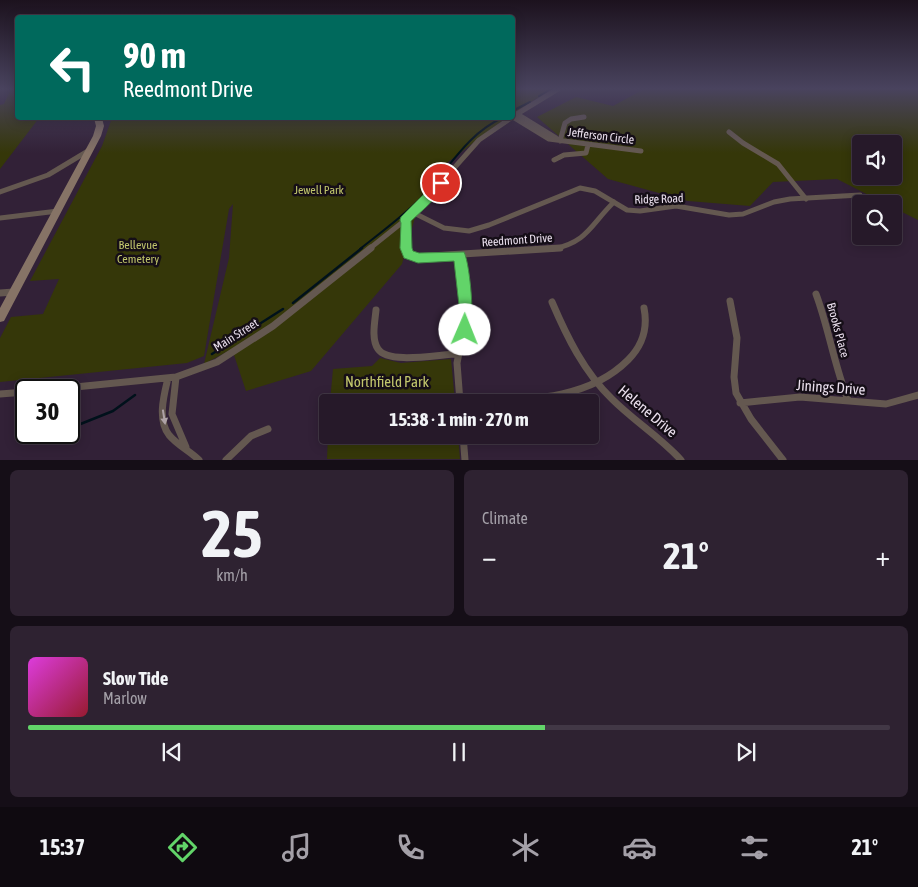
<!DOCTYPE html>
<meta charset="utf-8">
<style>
body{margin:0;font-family:"Asap Condensed",sans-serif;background:#2e2231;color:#f1f3f6;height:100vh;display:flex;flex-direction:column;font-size:19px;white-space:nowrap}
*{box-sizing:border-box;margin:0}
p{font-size:16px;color:#a4a0a8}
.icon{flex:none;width:28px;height:28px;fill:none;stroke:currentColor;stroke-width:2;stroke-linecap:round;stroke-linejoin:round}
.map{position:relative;height:460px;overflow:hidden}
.panel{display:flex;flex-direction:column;gap:10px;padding:10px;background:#150e17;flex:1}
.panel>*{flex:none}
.banner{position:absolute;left:15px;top:15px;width:500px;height:105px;border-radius:5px;box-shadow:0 2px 12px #0003,0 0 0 1px #423846;background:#00695c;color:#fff;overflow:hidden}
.tools{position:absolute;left:852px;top:135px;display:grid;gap:10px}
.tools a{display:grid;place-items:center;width:50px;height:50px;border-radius:5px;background:#261929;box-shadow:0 2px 12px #0003,0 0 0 1px #423846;font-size:25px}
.speed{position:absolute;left:15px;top:379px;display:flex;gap:10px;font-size:25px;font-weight:700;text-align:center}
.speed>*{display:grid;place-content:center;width:65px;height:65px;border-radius:50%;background:#261929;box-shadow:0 2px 12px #0003,0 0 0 1px #423846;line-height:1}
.speed .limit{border:2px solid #111;border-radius:8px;background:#fff;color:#111}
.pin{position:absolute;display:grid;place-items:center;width:42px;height:42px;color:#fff;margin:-21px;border:2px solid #fff;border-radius:50%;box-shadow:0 1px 5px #0007}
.me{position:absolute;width:55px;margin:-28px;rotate:1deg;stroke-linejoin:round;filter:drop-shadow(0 0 4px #0008)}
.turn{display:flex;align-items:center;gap:18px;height:105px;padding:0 25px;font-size:22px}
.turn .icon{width:65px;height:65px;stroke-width:2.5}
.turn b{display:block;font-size:35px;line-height:42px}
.big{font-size:38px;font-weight:700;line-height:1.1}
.panel .widget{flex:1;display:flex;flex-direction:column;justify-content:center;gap:8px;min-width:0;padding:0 18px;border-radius:8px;background:#2e2231}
.panel .dial{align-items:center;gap:0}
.dial b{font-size:65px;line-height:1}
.song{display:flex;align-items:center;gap:15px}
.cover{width:60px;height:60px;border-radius:8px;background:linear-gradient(135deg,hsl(300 70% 55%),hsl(350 70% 35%))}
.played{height:5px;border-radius:2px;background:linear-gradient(90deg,#62d469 60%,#423846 60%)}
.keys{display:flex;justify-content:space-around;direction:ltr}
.heat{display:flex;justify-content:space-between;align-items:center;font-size:28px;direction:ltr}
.panel .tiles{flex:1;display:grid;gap:10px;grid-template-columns:1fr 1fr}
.widget:last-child{grid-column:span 2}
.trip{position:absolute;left:319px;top:394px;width:280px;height:50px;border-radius:5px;background:#261929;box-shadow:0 2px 12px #0003,0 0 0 1px #423846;font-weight:700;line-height:50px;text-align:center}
.tab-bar{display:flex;height:80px;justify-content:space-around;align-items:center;background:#0f0a10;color:#a4a0a8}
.tab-bar .icon{width:35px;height:35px}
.tab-bar .current{color:#62d469}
.tab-bar b{font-size:22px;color:#f1f3f6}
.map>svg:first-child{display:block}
</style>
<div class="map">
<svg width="918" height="460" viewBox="0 0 918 460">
<rect width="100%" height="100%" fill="#322137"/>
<path fill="#353709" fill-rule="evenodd" d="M11 89H17L18 118H39L0 169V105L4 104Z
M513 89H552L513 113Z
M644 89H918V220L894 208V204H886L837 179 773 182 750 206 688 201 608 179 537 117 576 97 613 106ZM861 144H894V176H861Z
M112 118H506L435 172 436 189 419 203 402 264 311 371 246 391 232 349 204 364 229 258 233 204 229 209 204 356 187 363 0 382V338L11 317 43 314 59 279 30 281 102 146Z
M380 358 401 363 451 359 455 402H330L333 369 372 366Z
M328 435H458L460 459H327Z"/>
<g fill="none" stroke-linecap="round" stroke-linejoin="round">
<path stroke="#00111b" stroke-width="2" d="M539 96 551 89
M512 111 530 102
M360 249C380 233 402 217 420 199 448 171 465 135 502 118"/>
<path stroke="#00111b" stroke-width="2.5" d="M293 303 362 248
M212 354 283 309
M69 432 78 425 113 411 135 395"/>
<path stroke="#645850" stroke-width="5" d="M517 114 556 138
M512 117 558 89
M513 117 549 139 641 151
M729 132 743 143 778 164 806 199
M560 141 565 123 571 119 584 117
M554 160 564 155 586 153 588 145
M0 192 48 175 88 151
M414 213 444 228 469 231 489 225 580 188 595 191 627 210 640 211 676 206 729 215 743 214 774 202 790 199 860 195
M0 218 58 211
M405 220 407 223V249
M369 249 414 213 479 140 511 118
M553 249C588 242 591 224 614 202"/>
<path stroke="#645850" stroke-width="7" d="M407 248V251L415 257 560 248
M460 256 466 318 457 363 460 402
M0 293 14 292
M816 294C829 329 834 365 848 400
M730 301 737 338 734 377 736 393 751 419 783 460
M552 302C567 337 584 372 612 399 634 421 660 437 681 460
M376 310C375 321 371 339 378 349 389 365 440 354 458 354
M176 377 172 414 186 447
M168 378C164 395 157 419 169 435 177 445 190 451 199 460
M45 390 176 377 217 362 273 326 371 248
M0 394 26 392
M464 402C520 399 585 403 628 360 642 346 648 328 644 308
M740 403 800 397 886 404 918 395
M463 435 465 460
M226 460 251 436 268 429"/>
<path fill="#867366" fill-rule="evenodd" d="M94 118H102L104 126 101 136 4 321 0 322V308L93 136 96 126Z"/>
</g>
<defs><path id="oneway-solid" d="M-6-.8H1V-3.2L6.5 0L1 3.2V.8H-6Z" transform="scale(1.25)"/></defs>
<use fill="#aea2a6" href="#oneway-solid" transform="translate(164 417) rotate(81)"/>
<linearGradient id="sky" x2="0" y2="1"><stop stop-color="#1c121e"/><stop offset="0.58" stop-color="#49435e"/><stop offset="1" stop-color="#49435e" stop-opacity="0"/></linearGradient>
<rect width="918" height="153" fill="url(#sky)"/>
<path fill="#62d469" stroke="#408a44" d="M441 180 447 183C437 198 424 209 411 221L412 248 413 251 419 253 464 252C470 264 475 322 470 334L465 336 460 334 458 330 460 314 454 261 418 263 404 258 400 248 401 223 400 220 401 217C408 210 436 181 441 180Z"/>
<g text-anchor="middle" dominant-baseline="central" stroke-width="5" stroke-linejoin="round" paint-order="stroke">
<g font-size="12" fill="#eadfed" stroke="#150e17">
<text transform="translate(601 136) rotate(7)">Jefferson Circle</text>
<text transform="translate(659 199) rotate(-2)">Ridge Road</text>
<text transform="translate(517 240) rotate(-4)">Reedmont Drive</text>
<text transform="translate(838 330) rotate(75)">Brooks Place</text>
<text transform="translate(236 335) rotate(-32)">Main Street</text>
</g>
<g font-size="12" fill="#c1c66c" stroke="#150e17">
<text x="319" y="190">Jewell Park</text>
<text x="138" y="245">Bellevue<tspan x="138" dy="14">Cemetery</tspan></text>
</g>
<g font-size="15" fill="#c1c66c" stroke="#150e17">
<text x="387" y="381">Northfield Park</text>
</g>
<g font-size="15" fill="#eadfed" stroke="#150e17">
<text transform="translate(831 387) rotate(4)">Jinings Drive</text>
<text transform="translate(648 411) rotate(40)">Helene Drive</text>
</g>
</g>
</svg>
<div class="tools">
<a><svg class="icon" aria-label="sound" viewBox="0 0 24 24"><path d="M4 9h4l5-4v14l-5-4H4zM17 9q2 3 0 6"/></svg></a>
<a><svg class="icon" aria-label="search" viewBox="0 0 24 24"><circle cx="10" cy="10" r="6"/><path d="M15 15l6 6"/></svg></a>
</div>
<div class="speed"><div class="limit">30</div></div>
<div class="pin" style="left:441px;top:183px;background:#d93025"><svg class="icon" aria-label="arrive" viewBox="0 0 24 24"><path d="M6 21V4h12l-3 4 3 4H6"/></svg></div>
<svg class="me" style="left:465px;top:330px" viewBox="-20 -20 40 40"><circle r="19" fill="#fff"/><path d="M0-13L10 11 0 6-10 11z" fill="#62d469"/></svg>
<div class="trip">15:38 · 1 min · 270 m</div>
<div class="banner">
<div class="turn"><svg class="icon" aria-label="left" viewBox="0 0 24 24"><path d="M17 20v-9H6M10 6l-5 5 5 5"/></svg><div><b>90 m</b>Reedmont Drive</div></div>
</div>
</div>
<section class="panel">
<div class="tiles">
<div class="widget dial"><b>25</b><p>km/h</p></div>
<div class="widget"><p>Climate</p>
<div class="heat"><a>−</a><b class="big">21°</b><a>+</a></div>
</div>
<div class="widget">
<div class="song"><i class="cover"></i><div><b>Slow Tide</b><p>Marlow</p></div></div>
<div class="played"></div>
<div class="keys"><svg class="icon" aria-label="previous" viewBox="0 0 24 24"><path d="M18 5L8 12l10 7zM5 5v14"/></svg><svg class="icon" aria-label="pause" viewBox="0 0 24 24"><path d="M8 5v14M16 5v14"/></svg><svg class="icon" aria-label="next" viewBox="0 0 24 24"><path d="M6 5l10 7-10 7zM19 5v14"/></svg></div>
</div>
</div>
</section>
<nav class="tab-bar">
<b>15:37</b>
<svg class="icon current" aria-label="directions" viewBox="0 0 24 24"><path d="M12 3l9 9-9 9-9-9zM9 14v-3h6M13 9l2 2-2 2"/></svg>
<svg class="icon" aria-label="music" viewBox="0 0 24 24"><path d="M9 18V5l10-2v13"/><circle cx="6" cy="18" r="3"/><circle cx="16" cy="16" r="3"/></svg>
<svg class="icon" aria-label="phone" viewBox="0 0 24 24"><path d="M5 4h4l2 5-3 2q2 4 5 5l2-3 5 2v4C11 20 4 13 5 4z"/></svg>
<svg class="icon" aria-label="climate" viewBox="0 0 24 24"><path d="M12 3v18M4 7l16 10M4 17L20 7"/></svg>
<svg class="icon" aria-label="car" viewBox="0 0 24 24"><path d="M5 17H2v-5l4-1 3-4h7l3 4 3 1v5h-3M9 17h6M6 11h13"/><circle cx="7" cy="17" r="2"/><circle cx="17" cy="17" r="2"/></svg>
<svg class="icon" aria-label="filters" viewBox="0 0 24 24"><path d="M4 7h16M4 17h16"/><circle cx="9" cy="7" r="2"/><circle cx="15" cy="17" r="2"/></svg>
<b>21°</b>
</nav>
